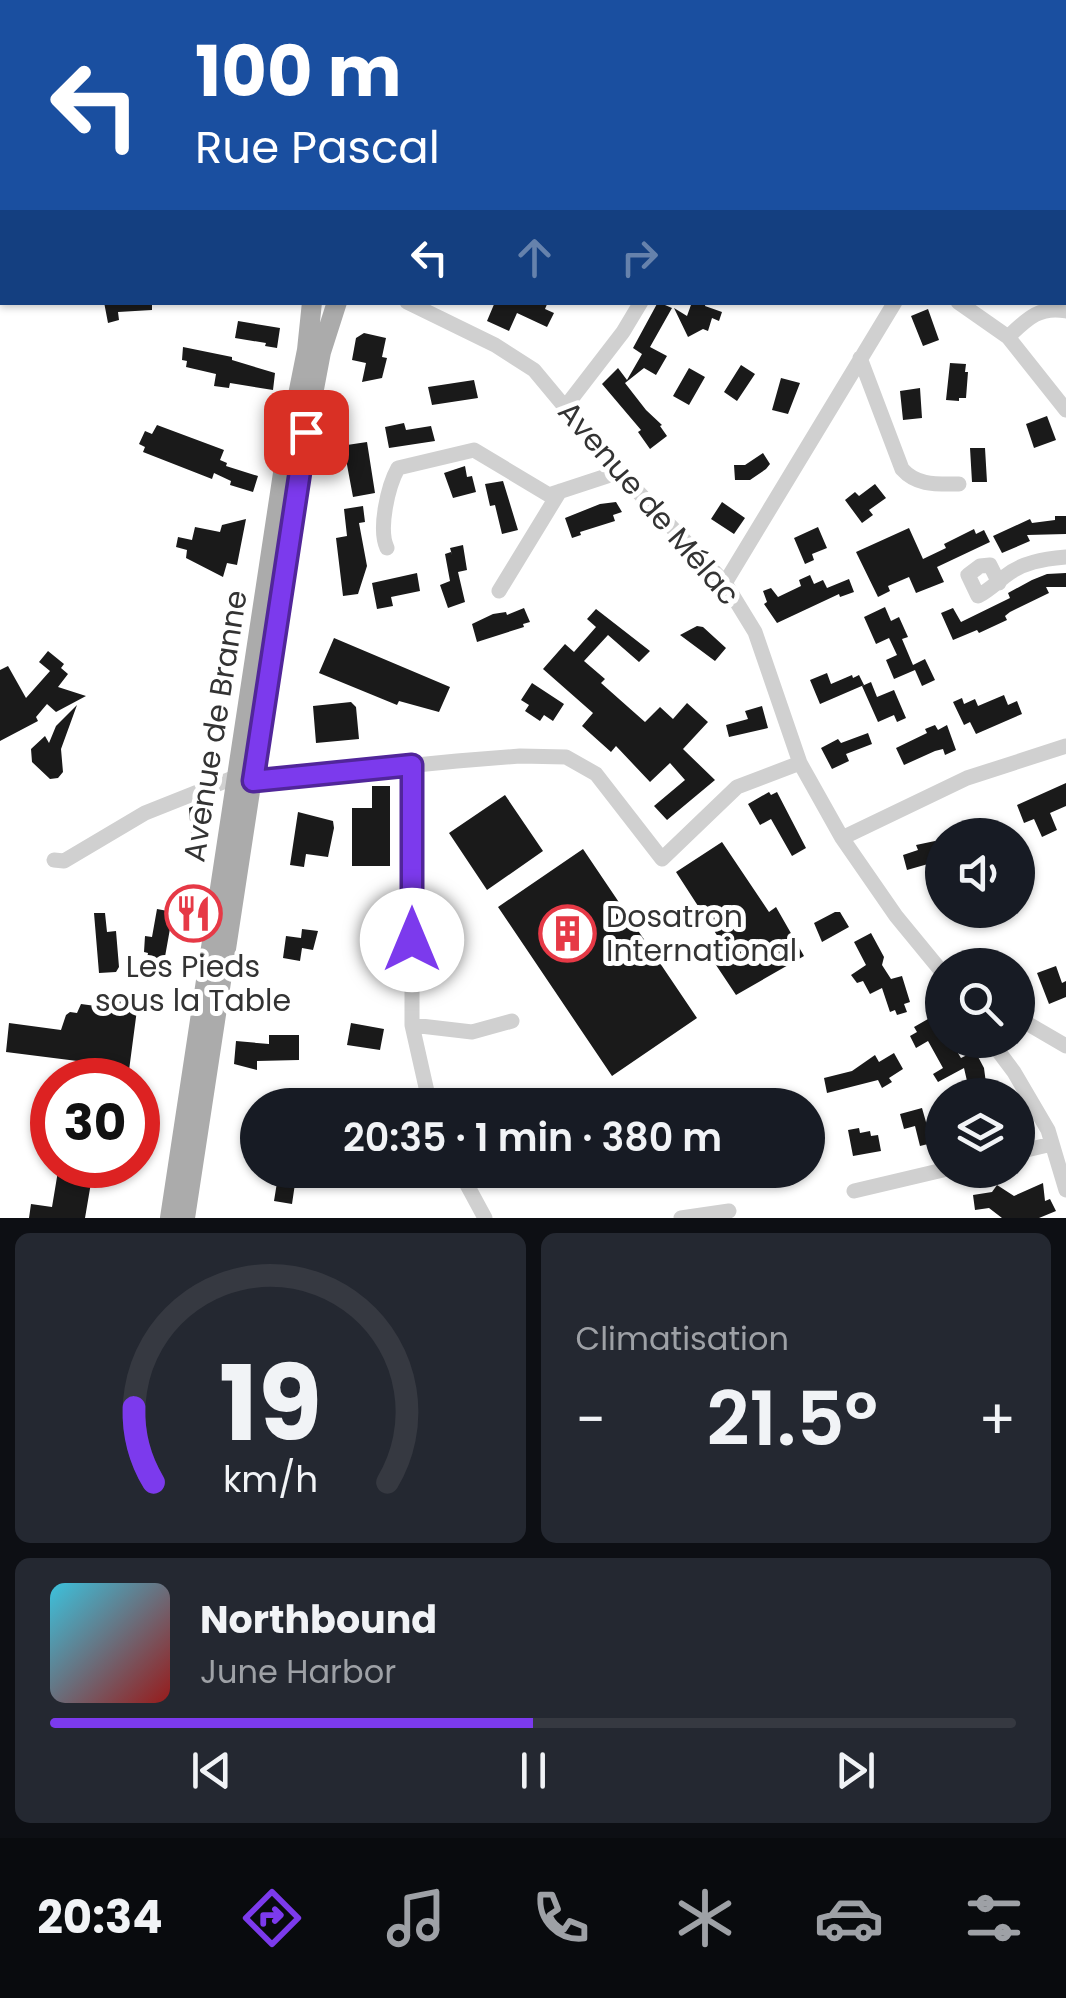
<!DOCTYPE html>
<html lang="fr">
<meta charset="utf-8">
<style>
body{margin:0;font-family:Poppins,sans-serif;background:#242831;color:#f1f3f6;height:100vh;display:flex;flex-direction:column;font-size:38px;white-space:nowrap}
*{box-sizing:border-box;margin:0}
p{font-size:32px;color:#9ea1a6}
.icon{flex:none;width:55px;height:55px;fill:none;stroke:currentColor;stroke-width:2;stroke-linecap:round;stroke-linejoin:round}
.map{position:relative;height:1218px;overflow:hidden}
.panel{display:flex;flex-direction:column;gap:15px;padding:15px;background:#0d0f14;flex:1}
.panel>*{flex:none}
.guide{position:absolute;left:0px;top:0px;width:1068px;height:305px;box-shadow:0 2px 8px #0004;background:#1a4fa0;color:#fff;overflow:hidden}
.fabs{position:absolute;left:925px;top:818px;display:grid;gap:20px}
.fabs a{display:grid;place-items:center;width:110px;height:110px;border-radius:50%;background:#171b24;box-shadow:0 2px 8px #0004;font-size:50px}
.speed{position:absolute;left:30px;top:1058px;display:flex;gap:20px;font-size:50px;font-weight:700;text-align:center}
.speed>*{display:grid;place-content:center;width:130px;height:130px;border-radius:50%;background:#171b24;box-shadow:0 2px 8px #0004;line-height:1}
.speed .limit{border:15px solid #d22;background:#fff;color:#111}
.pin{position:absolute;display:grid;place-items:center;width:85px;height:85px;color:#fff;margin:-42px;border-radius:20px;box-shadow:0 5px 15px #0006}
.me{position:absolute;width:110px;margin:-55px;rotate:0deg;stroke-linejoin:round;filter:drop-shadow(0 0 8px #0008)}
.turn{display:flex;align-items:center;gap:35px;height:210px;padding:0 30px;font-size:45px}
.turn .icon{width:130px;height:130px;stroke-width:2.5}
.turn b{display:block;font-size:70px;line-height:85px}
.lanes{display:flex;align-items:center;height:95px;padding:0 30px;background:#0003;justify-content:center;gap:50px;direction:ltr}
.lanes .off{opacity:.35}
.big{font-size:75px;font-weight:600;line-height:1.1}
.panel .widget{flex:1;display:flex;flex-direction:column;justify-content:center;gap:15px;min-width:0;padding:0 35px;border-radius:15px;background:#242831}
.panel .dial{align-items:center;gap:0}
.dial svg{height:260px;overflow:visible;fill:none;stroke:#363941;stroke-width:7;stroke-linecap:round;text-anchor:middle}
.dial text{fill:#f1f3f6;stroke:none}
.song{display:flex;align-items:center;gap:30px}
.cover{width:120px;height:120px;border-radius:15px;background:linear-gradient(135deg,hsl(190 70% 55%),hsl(0 70% 35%))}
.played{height:10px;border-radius:5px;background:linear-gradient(90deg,#7c3aed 50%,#363941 50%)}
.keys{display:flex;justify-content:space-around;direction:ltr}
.heat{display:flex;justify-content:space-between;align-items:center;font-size:55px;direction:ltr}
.panel .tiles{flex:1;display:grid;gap:15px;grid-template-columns:1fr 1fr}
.widget:last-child{grid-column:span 2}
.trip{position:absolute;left:240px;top:1088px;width:585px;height:100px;border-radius:50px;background:#171b24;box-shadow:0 2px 8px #0004;font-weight:600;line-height:100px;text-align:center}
.menu{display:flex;height:160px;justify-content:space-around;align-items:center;background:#090b0e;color:#9ea1a6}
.menu .icon{width:70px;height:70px}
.menu .selected{color:#7c3aed}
.menu b{font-size:45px;color:#f1f3f6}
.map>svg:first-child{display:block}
</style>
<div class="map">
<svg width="1066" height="1218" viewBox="0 0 1066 1218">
<rect width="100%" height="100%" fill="#fff"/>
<path fill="#1a1a1a" d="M104 302H152V310L118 312 119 320 108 323Z
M495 302H548L545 309 554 313 547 327 517 313 509 331 487 321Z
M658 302 672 308 650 347 667 356 656 375 644 368 625 383 646 410 662 425 660 426 667 436 650 449 638 432 641 430 602 384 618 368 627 380 642 354 633 348Z
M692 302H706L705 306 722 312 719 321 712 318 708 331 703 329 688 337 674 308 687 316Z
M928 309 939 340 923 346 911 316Z
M238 321 280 328 277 348 265 346 266 343 235 338Z
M364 333 386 338 382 357 387 358 382 378 362 382 366 363 352 360 356 338Z
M183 347 232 357V360L275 373 273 390 230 383 229 388 214 386 216 374 186 367 187 361 182 360Z
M950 363 966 364 965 372H968L966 398H959V401L946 400Z
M741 365 755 374 737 401 724 392Z
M689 368 705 377 689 405 673 396Z
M781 378 800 383 788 414 772 410Z
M474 380 478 398 432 405 428 387Z
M920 388 922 418 903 420 900 391Z
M1047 416 1056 440 1034 448 1026 424Z
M404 423 406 430 431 426 435 441 389 448 385 427Z
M157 425 224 450 220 460 227 463 226 466 258 476 253 492 230 485 231 481 214 473 212 479 143 452 145 447 139 444 145 431 152 434Z
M367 442 375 493 353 497 345 454 347 445Z
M970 448H985L987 482H972Z
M763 453 770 464 766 469 750 480H735L734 465H745Z
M465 466 467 477 472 476 476 492 453 498 444 473Z
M503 481 518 530 502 534 495 505 490 506 485 484Z
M875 484 886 498 869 510 873 515 862 523 845 500 855 492 859 496Z
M616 502 622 512 613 515 615 521 580 532 581 535 572 538 565 518 600 504Z
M722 502 745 518 734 534 711 519Z
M363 506 365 522 359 523 367 566 358 594 343 596 336 538 347 536 344 509Z
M1055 516H1066V534L1027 535 1030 541 1002 553 993 536 1030 519 1032 523 1055 520Z
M246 519 237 565 227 563 223 577 186 558 187 550 176 547 178 537 192 540 195 527 220 532 222 525Z
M818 527 827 548 812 554 814 560 805 564 794 538Z
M909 528 923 559 946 548 944 544 974 529 976 534 984 530 990 542 937 567 944 582 916 593 909 577 888 586 890 591 878 597 856 552Z
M463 545 467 570 458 572 465 602 448 608 440 585 450 581 445 554 451 552 452 555 450 548Z
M417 573 420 591 391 597 393 606 377 609 372 583Z
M1066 573V587H1046L1049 593 1010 612 1005 616 1007 620 979 633 977 630 953 640 941 613 953 608 961 622 1010 598 1008 593 1032 580 1047 574Z
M810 575 814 584 823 580 827 588 849 579 854 592 840 597 839 594 777 623 764 604 767 602 763 591 771 588 778 597 801 586 799 580Z
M885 607 891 621 899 617 908 637 902 639 913 665 925 659 935 680 922 686 915 670 894 679 886 660 897 655 889 638 876 644 864 617Z
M524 608 530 622 523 624 524 627 477 642 472 624 493 614 506 612 507 615Z
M596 609 650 651 639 662 608 635 584 661 605 679 601 683 645 722 660 707 673 719 687 703 708 722 683 749 715 780 667 820 654 806 685 780 670 763 650 782 616 746 611 752 582 726 593 713 543 669 565 644 574 652 596 627 587 619Z
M697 626 703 627 726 648 715 661 680 635Z
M334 638 450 687 439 712 399 701 397 705 319 673Z
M48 651 64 664 61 668 68 674 58 687 86 696 56 712 47 704 36 717 38 721 0 741V670L8 666 26 698 50 671 39 662Z
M827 673 831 684 852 675 853 678 859 675 864 685 820 704 810 680Z
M871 682 877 697 894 690 906 718 897 722 894 715 878 722 862 686Z
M532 683 564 704 553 721 544 715 540 721 525 711 529 705 521 700Z
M1004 695 1008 705 1017 701 1022 714 976 734 970 722 964 725 953 702 962 698 964 704 975 699 978 706Z
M351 702 356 707 359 739 316 743 313 706Z
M77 705 61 749 63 772 58 778 50 779 32 762 31 749 45 736 49 743 56 726Z
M762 706 768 728 729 737 726 725 748 719 745 711Z
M935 725 938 730 947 725 956 750 945 755 943 749 935 751 904 765 896 748 927 733 925 729Z
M868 733 872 744 846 754 849 761 832 769 821 748 838 739 841 743Z
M1066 783V806L1050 813 1057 830 1042 837 1034 819 1024 823 1017 805Z
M372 786H390V866H352V808H372Z
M769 792 771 795 777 792 806 848 792 856 771 819 760 825 748 804Z
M505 795 543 851 487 890 449 833Z
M200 803 203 807 207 845 192 847 189 808Z
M298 812 333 821 334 828 328 857 306 854 304 867 290 865Z
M935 841 936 845 942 843V860L907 870 903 855 918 850 916 845Z
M722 842 769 912 776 907 804 956 736 995 708 953 722 943 676 872Z
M583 849 697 1018 612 1076 498 907Z
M157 909 173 912 161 979 144 976 148 953 144 952 145 936 152 937Z
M835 912H840L849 927 822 942 814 923Z
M94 913H105L107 932 116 931 119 967 116 972 99 973Z
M302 929 318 931 313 950 302 948 300 961 283 958 286 936 301 938Z
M871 933 884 957 882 965 891 979 902 976 910 1002 904 1004 907 1012 897 1015 895 1010 890 1012 882 988 870 994 863 981 857 983 851 975 866 965 854 942Z
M1056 966 1062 983 1066 981V997L1049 1004 1037 973Z
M119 999 138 1002 128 1078 100 1074 101 1064 6 1052 9 1023 61 1030 66 1015 70 1012 77 1013 81 1004 118 1009Z
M942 1011V1040H950L961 1058 975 1051 984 1068 987 1091 970 1094 964 1068 938 1082 933 1074 943 1068 928 1041 916 1048 910 1036 917 1032 914 1027Z
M351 1023 384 1029 380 1050 347 1045Z
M269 1035H299V1060L257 1061V1070L234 1064 236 1041 269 1044Z
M894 1053 903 1069 889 1078 892 1082 882 1088 878 1080 827 1093 824 1078 852 1071 875 1055 879 1062Z
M922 1108 932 1143 920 1146 915 1126 904 1129 900 1114Z
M859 1128 860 1133 870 1131 871 1136 878 1135 881 1151 853 1156 848 1130Z
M59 1165H94L85 1218H29L31 1204 52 1207Z
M279 1170H297L292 1204 274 1201Z
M1043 1183 1045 1201 1050 1199 1056 1211 1039 1218H1002L989 1208 975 1210 973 1195 992 1192 997 1185 1014 1196Z"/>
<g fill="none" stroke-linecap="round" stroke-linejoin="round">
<path stroke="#d0d0d0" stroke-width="15" d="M917 0 921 2
M1065 37 1066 35
M1065 135H1066
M0 188 2 187
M407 302 495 345 534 370 619 472 725 583 755 632 800 763 842 838 896 916 942 972
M958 302 1008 337 1066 410
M1008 337C1027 319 1039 306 1066 311
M860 358 902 469C917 486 937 484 959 484
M566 406 623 332 641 302
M387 548C378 529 388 486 398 468L474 450 549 495 619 472
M725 583 895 302
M999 583 990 565 980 566 968 575 978 596C988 591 995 584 1004 577 1022 562 1044 559 1066 557
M499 591 560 491
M412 765V1025L430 1105
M253 781 457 761 520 756 566 757 596 774 662 859 737 787 800 763
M842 838 967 778 1066 746
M54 860 64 861 145 813 238 776
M1018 1018 1066 1046
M412 1025 472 1032 512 1021
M990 1040 1014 1072 1048 1130 1066 1190
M1018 1152 1052 1144
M459 1170 485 1218
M854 1191 943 1170
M681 1218 729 1211"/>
<path stroke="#ababab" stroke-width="20" d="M352 2 353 0
M368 2V0
M170 1218 285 460 307 350 312 302
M185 1218 300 463 321 352 337 302"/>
</g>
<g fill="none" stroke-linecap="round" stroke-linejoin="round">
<defs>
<path id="route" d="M306 432 253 781 412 765V940"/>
</defs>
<use href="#route" stroke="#51269a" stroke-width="25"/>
<use href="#route" stroke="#7c3aed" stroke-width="18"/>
</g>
<defs>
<symbol id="restaurant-ring" viewBox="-11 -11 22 22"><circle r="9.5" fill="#fff" stroke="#e63946" stroke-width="1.5"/><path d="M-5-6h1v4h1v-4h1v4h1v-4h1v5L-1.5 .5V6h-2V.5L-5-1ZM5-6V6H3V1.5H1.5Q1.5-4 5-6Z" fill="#e63946"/></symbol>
<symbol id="building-ring" viewBox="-11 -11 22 22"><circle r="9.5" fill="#fff" stroke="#e63946" stroke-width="1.5"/><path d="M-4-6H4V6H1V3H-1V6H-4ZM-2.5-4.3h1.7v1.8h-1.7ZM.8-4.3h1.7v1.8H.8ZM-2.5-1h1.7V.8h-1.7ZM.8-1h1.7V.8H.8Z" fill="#e63946"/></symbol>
</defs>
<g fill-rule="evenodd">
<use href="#restaurant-ring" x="162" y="882" width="63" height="63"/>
<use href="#building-ring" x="536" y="902" width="63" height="63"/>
</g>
<g text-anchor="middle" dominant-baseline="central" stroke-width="10" stroke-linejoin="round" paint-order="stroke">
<g font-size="30" fill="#333" stroke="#fff">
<text transform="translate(649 503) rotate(49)">Avenue de Mélac</text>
<text transform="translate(215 726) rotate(-81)">Avenue de Branne</text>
</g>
<g font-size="30" fill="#333" stroke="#fff" text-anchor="start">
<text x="606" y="916">Dosatron<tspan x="606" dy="34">International</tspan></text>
<text x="193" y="966" text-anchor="middle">Les Pieds<tspan x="193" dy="34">sous la Table</tspan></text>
</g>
</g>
</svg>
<div class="fabs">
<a><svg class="icon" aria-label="sound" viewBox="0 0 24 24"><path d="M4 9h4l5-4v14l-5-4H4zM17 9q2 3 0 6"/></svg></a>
<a><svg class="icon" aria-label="search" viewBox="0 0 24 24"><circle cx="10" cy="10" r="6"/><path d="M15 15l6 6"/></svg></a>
<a><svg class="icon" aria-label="layers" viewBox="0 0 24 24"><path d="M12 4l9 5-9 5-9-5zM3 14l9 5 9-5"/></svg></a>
</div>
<div class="speed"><div class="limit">30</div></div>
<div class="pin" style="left:306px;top:432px;background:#d93025"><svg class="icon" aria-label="arrive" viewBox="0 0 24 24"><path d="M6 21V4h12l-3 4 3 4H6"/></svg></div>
<svg class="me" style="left:412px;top:940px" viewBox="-20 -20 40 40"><circle r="19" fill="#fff"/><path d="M0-13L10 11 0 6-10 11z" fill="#7c3aed"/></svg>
<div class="trip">20:35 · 1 min · 380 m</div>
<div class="guide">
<div class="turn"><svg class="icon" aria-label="left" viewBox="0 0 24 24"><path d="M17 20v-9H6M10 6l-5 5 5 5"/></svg><div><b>100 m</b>Rue Pascal</div></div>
<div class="lanes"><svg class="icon" aria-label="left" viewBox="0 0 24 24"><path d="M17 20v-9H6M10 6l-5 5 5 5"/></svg><svg class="icon off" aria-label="ahead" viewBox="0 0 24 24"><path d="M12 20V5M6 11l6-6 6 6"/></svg><svg class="icon off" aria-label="right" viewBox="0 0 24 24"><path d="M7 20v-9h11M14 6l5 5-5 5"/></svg></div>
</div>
</div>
<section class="panel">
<div class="tiles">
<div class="widget dial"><svg viewBox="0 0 100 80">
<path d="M14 69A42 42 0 1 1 86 69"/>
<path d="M14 69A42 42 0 0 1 8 46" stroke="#7c3aed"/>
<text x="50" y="56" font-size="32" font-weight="700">19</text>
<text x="50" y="72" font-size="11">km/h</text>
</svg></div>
<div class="widget"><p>Climatisation</p>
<div class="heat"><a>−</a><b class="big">21.5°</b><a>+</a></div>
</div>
<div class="widget">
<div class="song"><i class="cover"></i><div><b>Northbound</b><p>June Harbor</p></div></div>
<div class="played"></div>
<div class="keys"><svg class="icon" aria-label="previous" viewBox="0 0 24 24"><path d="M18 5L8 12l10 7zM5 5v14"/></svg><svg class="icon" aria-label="pause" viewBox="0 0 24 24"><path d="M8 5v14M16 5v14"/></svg><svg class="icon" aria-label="next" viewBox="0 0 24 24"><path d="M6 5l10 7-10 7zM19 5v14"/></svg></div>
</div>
</div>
</section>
<nav class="menu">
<b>20:34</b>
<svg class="icon selected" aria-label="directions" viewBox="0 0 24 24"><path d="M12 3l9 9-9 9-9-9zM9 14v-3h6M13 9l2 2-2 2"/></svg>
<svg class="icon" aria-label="music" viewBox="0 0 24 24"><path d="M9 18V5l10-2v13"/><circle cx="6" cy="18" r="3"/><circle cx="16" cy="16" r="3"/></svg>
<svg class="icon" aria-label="phone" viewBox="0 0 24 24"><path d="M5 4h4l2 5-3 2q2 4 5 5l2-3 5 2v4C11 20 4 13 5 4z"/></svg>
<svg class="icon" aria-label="climate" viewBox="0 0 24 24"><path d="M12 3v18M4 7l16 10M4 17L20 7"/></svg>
<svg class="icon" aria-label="car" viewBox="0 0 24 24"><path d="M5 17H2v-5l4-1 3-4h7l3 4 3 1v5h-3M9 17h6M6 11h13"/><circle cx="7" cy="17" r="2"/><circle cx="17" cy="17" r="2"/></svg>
<svg class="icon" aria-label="filters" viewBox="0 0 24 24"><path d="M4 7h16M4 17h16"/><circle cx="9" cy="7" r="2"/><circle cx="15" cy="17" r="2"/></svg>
</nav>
